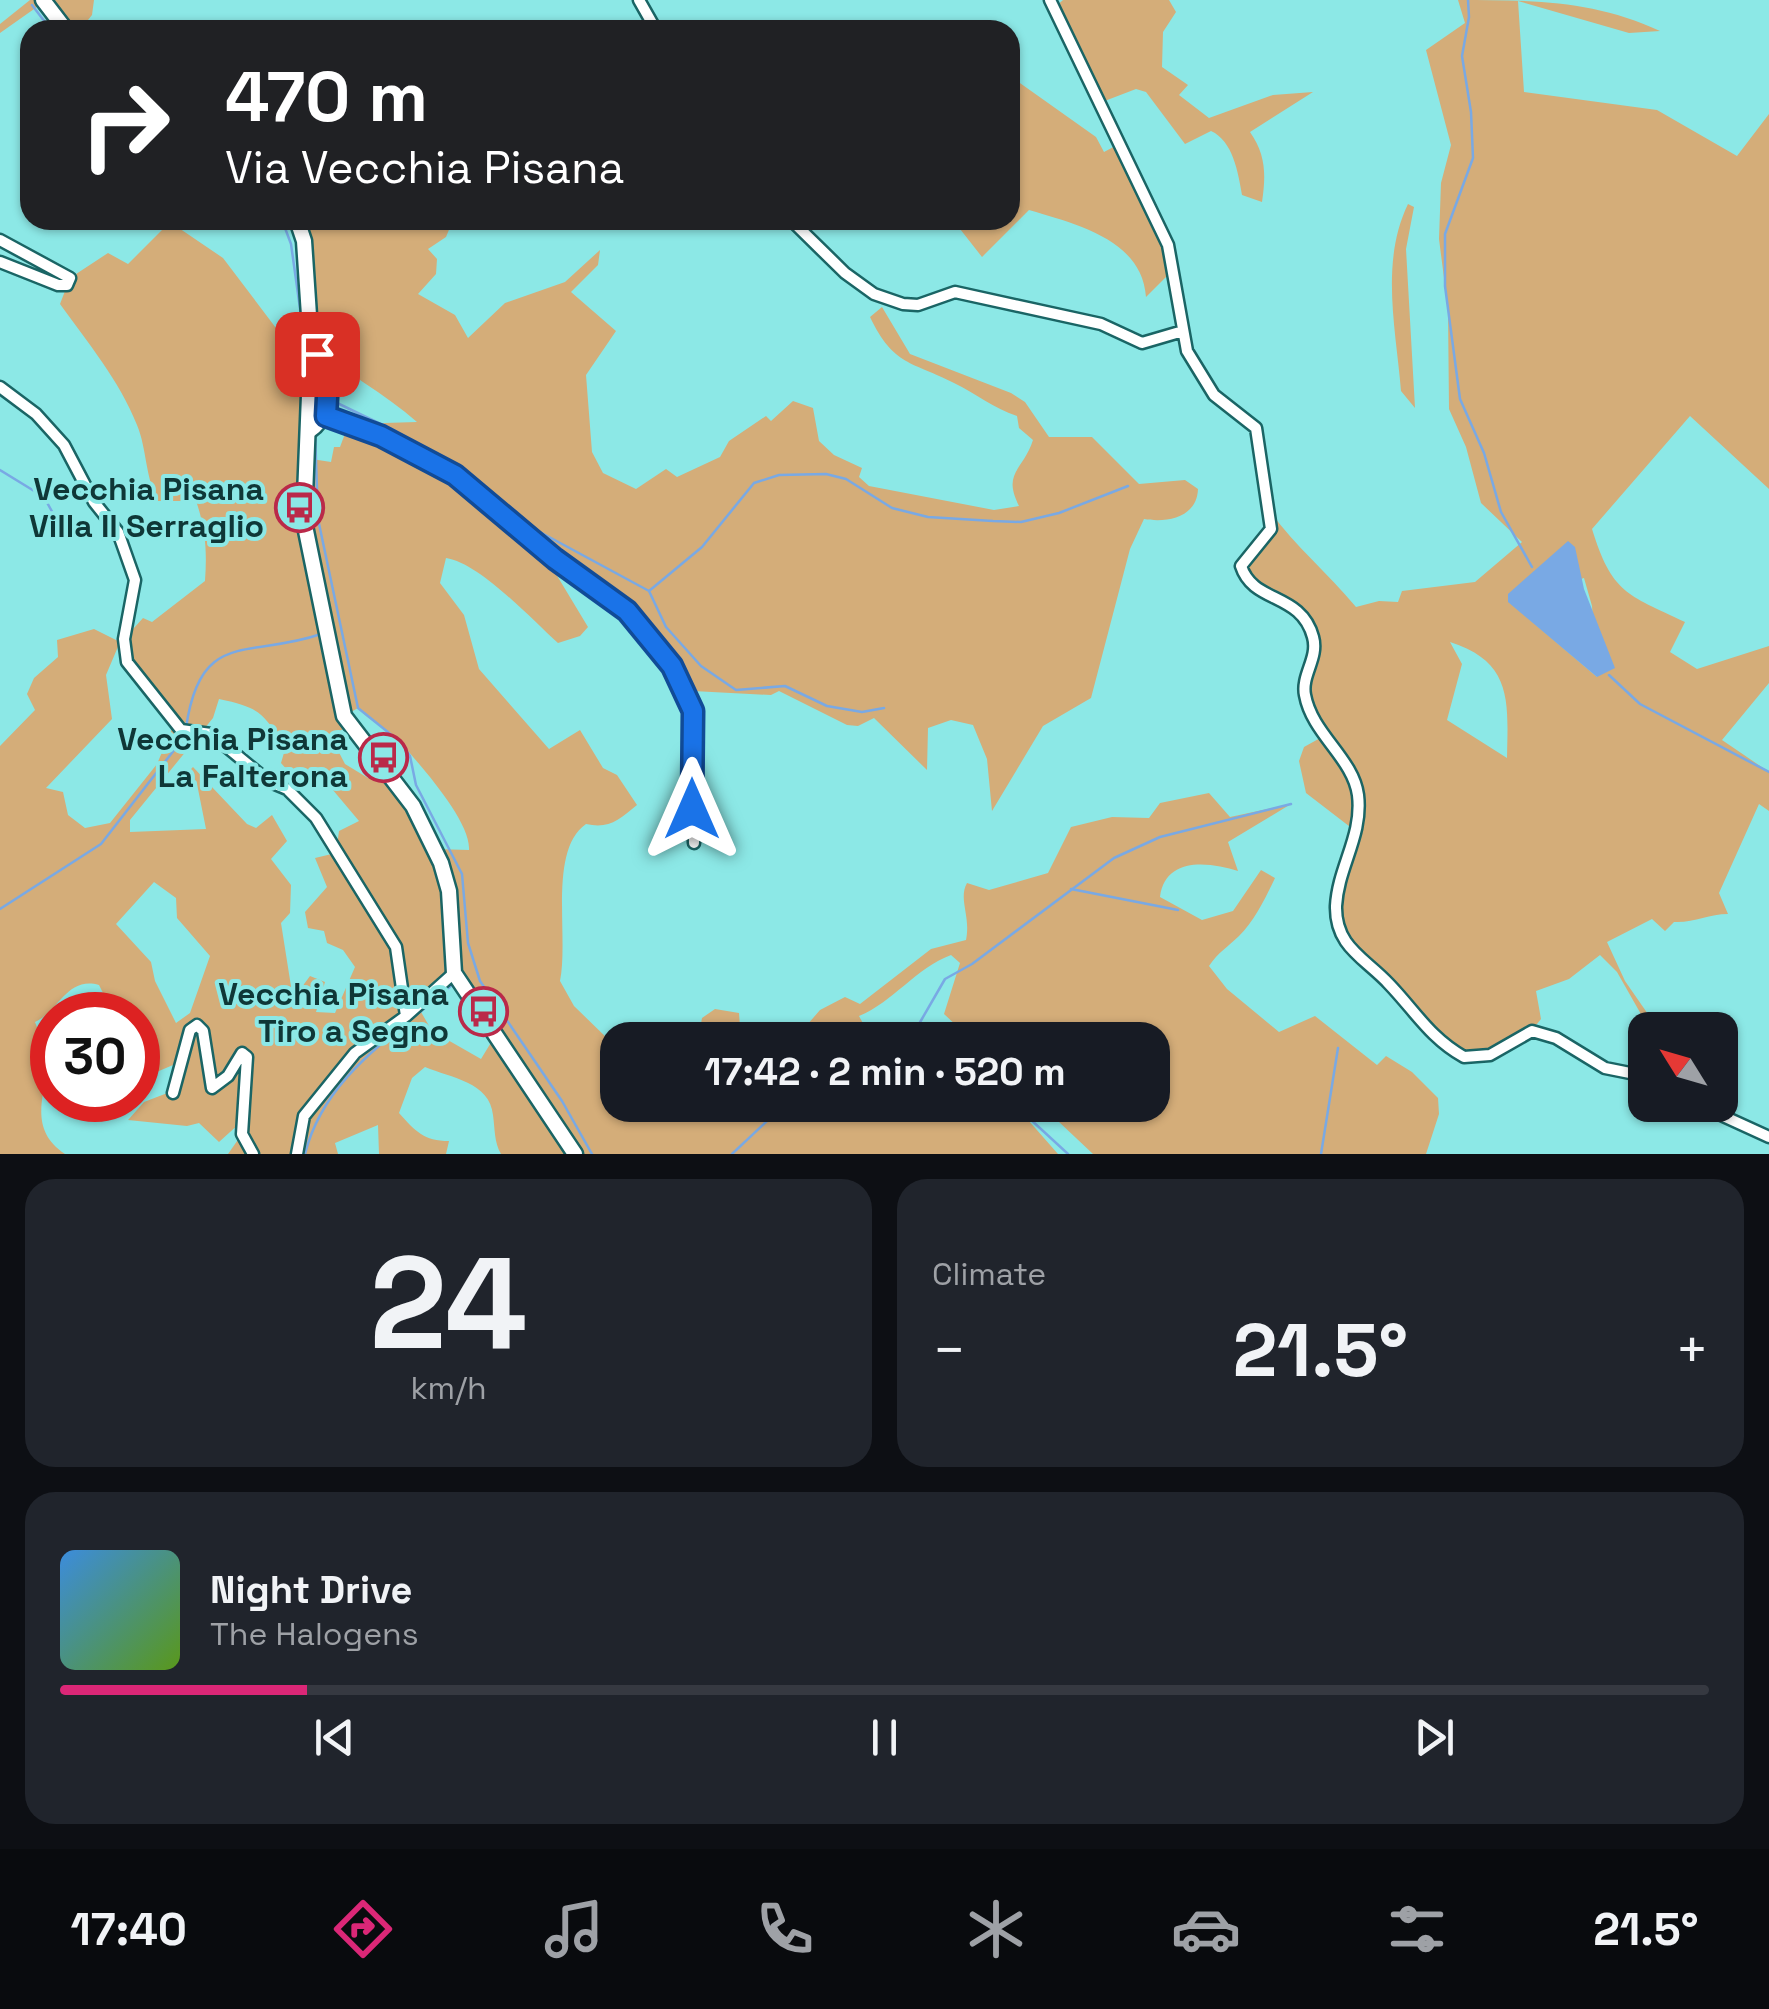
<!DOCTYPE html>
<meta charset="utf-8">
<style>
body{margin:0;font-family:"Space Grotesk",sans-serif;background:#20242c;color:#f1f3f6;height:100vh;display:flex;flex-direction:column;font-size:38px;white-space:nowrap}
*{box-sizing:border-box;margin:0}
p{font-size:32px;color:#9ea1a6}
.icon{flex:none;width:55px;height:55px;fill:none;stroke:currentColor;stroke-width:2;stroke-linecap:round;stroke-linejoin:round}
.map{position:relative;height:1154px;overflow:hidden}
.details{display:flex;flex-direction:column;gap:25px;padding:25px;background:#0d0f14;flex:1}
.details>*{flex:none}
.guide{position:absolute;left:20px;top:20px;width:1000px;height:210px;border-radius:30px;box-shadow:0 2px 8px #0004;background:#202124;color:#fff;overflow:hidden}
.needle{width:65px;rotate:307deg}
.controls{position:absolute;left:1628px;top:1012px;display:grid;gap:20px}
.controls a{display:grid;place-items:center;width:110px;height:110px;border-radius:20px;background:#171b24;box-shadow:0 2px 8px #0004;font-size:50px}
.speed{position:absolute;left:30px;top:992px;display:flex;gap:20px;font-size:50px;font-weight:700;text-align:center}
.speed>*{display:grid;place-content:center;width:130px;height:130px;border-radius:50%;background:#171b24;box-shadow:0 2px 8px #0004;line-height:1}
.speed .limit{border:15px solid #d22;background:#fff;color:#111}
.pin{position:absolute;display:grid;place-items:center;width:85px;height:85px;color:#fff;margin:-42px;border-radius:20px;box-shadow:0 5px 15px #0006}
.me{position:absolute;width:110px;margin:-55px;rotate:0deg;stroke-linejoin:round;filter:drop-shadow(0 0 8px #0008)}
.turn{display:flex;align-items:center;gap:35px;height:210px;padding:0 40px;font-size:45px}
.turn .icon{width:130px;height:130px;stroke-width:2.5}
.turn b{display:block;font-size:70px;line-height:85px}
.big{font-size:75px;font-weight:700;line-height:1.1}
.details .tile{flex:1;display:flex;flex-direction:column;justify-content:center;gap:15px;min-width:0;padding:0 35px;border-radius:30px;background:#20242c}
.details .dial{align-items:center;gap:0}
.dial b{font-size:130px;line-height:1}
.song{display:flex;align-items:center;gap:30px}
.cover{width:120px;height:120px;border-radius:15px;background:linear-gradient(135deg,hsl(210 70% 55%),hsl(90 70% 35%))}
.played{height:10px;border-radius:5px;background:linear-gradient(90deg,#db2777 15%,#363941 15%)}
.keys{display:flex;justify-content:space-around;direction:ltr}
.heat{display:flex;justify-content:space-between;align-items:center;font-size:55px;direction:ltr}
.details .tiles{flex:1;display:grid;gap:25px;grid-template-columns:1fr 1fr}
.tile:last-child{grid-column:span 2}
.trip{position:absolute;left:600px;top:1022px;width:570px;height:100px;border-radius:30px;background:#171b24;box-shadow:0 2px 8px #0004;font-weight:700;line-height:100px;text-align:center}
.tab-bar{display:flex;height:160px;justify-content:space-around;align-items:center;background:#090b0e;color:#9ea1a6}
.tab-bar .icon{width:70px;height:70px}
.tab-bar .current{color:#db2777}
.tab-bar b{font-size:45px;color:#f1f3f6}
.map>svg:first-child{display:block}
</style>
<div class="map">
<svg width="1769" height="1154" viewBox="0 0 1769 1154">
<rect width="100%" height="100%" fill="#8ce8e6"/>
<path fill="#d4ad79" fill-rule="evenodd" d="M30 0H94L92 15 80 30H66L44 2 0 33V24Z
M1063 0H1169L1176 12 1163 32 1162 67 1188 85 1179 95 1209 118 1273 95 1313 92 1250 132C1266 155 1266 175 1262 202L1242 195C1238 172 1233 141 1211 131L1185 144 1146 92 1136 89 1102 102 1054 8Z
M1458 0C1532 0 1594 0 1660 31L1629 33 1518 1 1524 92 1657 110 1737 156 1769 114V489L1690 416 1592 529C1612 593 1626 594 1685 622L1670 652 1697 669 1769 646V683L1722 740 1769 772V811L1759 804 1719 893 1728 914C1709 914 1694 923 1674 922L1665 931 1652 919 1607 942 1625 981 1659 1030H1650L1617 972 1600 955 1569 979 1536 991 1541 1019C1523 1043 1493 1054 1464 1057L1348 948 1336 905 1358 833 1306 793 1299 761 1304 747 1322 737 1304 692 1315 653 1308 622 1250 582 1243 558 1265 540 1269 510C1295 546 1327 572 1356 607L1379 601 1398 602 1402 591 1475 582 1522 542 1481 503 1466 447 1449 409 1448 309 1439 239 1441 183 1451 145 1426 50 1465 23ZM1584 578 1592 606 1597 677 1508 601ZM1450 642C1513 662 1508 702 1507 758L1447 720 1462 664Z
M1010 76 1096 137 1104 152 1121 143 1174 269 1146 297C1142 239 1075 224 1029 210L982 257 953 220H1010Z
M1408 204 1414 207 1406 249 1415 408 1401 391C1396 329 1380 262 1408 204Z
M297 220H453L446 237 428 249 437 259 436 274 418 294 455 315 468 338 505 303 565 282 600 250 598 265 571 292 616 331 586 375 592 452 603 473 636 489 666 469 677 477 720 457 729 441 766 416 771 421 793 401 813 408 819 441 834 455 862 468 859 477 869 486 994 510 1019 506C1002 472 1023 471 1033 440L1019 428 1017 416C993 408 977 394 954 383 912 361 894 367 870 317L882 307 910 354 1011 393 1025 402 1049 437H1092L1139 484 1185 480 1198 489C1197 518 1166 523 1144 519L1130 549 1091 698 1043 726 992 811 987 759 973 725 951 720 928 728 927 770 874 718 858 726 847 725 779 691 771 695 693 691 691 680 669 650 664 653C634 619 600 575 553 569L588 627 580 636 558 643C532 620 480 563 446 558L440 583 464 615 479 669 549 749 580 730 603 768 617 775 637 805C619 820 609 829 586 824 548 850 569 937 560 981L574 1006 611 1042 617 1062 618 1105H661V1114L679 1112 680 1105H1015L1058 1154H501C494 1142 495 1129 493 1115 490 1082 451 1078 425 1067L412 1078 399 1113C415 1131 424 1141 449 1141L446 1154H379L378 1125 335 1143 338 1154H228L242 1134 240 1123 219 1142 199 1123 187 1126 128 1120 144 1102 170 1092 180 1062 138 1080V1015H114L99 985C67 976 59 1011 35 1022L49 1059 43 1067 48 1071C40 1104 33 1133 65 1154H0V746L35 710 27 694 34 678 58 657 57 640 94 629 120 642 106 675 112 719 46 788 63 792 68 815 85 828 110 823 157 764 174 724 132 673 124 639 143 618 152 622 205 581C207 553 206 529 196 501H158C145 477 147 449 137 425 119 380 88 343 60 304L70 278 108 253 128 264 170 222 223 258 301 361 305 458 331 462 334 447H340L349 423 366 430 384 423 417 422C384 393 346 373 311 345ZM219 699C262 708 261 713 286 746L281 763 302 787 327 783 359 821 339 831 336 853 315 858 327 887 305 912 308 928 324 931 327 943 343 950 355 967 335 1013 316 1012 325 982 310 976 293 999 281 923 290 913 291 885 271 859 287 841 272 815 256 828 247 824 193 767 186 774 197 784 206 829 130 832V820L213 718ZM358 708C370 722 389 729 401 743 420 765 471 821 469 850L434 849 384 766 368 778 345 764 332 739 348 724 344 716ZM154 882 176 898 177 918 210 956 190 1013 176 1023 155 981 151 962 116 924ZM454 973 495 1036 481 1059 432 1031 417 1005Z
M1209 793 1230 817 1291 804 1228 842 1238 871C1210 862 1165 856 1160 897L1202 920 1233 911 1261 870 1275 878C1265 899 1255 920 1239 936 1228 947 1218 952 1209 966L1227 989 1279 1032 1315 1016 1377 1065 1386 1056 1412 1072 1438 1098 1439 1114 1426 1154H1093L1041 1105H1152V1040H972L944 1014 960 963 951 955C916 968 893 1002 859 1016L872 1040H794L820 1010 845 997 860 1004 931 949 966 940C971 916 958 899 967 883L989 890 1048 873 1071 827 1112 817 1149 818 1160 803Z
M715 1009 739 1013 741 1040H698L702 1018Z"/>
<path fill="#79a9e4" d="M1568 541 1575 547 1584 589 1615 668 1597 677 1508 602V594Z"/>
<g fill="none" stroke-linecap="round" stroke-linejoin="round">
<path stroke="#79a9e4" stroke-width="2.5" d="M1468 0 1469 17 1462 56 1471 112 1473 158 1445 234V286L1460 399 1484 453 1501 512 1532 567
M32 5 51 30
M282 220 291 244 303 330
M333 401 395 431 538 531 649 591 666 627 701 666 736 690 785 686 827 706 862 712 884 708
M315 423 317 367
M315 431 318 519 358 708 399 741 410 756 416 785 462 874 468 943 480 981 562 1101 592 1154
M0 470 44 497 55 517
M649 591 702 547 754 483 779 475 826 474 846 479 892 508 928 517 993 521 1021 522 1059 513 1128 486
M1609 675 1640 704 1769 772
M186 728C200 628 249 659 321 634
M1071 889 1178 910
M0 909 101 844 185 736
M919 1024 945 979 972 964 1114 858 1160 837 1291 804
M881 1040 917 1024 944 1040
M1015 1105 1068 1154
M305 1154C325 1074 397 1035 454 983
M732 1154 784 1105
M1321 1154 1338 1048"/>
<defs>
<path id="street" d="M639 0 656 30
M1050 0 1168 245 1187 351 1214 395 1256 428 1271 529 1241 566C1253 604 1301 592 1313 637 1319 658 1301 675 1305 695 1312 734 1353 758 1358 795 1363 836 1338 867 1336 906 1335 947 1365 958 1389 984 1415 1011 1430 1038 1464 1057L1490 1055 1532 1031 1556 1038 1605 1068 1645 1076
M791 220 845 273 874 294 903 304 918 305 955 292 1101 324 1142 343 1183 331
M0 240 70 278 67 285H58L0 262
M0 387 36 414 64 445 94 502 118 532 135 580 124 639 127 662 181 730 211 734 268 781 287 789 316 818 396 947 406 1016
M326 416 381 436 455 475 555 559 627 611 673 666 693 711 694 843
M306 435C341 417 329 371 311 345
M173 1093 190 1030 197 1025 203 1031 212 1088 228 1076 242 1053 247 1057 242 1134 253 1154
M1699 1105 1769 1137
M297 1154 304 1116 355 1053 406 1016 454 973"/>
<path id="secondary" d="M43 0 66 30
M297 220 304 241 311 345 304 521 344 716 413 806 441 863 449 891 454 973 575 1154"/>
</defs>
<use href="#street" stroke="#1a6565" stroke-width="15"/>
<use href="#secondary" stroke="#1a6565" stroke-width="19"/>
<use href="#street" stroke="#fff" stroke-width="10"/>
<use href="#secondary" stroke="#fff" stroke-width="14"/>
</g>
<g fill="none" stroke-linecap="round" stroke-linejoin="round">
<defs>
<path id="route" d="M317 354 328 379 326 416 381 436 455 475 555 559 627 611 672 666 693 711 692 809"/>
</defs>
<use href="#route" stroke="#114b97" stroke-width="25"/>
<use href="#route" stroke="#1a73e8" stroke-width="18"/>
</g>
<defs>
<symbol id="bus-ring" viewBox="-11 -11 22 22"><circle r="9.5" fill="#8ce8e6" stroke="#ba2949" stroke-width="1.5"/><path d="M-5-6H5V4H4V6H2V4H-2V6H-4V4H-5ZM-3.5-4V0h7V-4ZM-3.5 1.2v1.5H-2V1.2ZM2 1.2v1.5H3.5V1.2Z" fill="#ba2949"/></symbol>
</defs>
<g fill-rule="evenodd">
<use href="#bus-ring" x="272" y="480" width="55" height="55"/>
<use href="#bus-ring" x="356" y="730" width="55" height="55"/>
<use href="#bus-ring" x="456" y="984" width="55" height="55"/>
</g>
<g text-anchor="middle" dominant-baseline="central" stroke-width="8" stroke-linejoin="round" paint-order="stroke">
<g font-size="32" font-weight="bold" fill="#0f3737" stroke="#8ce8e6" text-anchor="end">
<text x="264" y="489">Vecchia Pisana<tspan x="264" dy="37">Villa Il Serraglio</tspan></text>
<text x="348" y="739">Vecchia Pisana<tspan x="348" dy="37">La Falterona</tspan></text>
<text x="449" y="994">Vecchia Pisana<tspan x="449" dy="37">Tiro a Segno</tspan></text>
</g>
</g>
</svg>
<div class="controls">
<a><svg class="needle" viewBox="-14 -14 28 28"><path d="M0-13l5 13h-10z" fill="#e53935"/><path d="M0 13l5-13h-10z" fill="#9ea1a6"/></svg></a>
</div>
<div class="speed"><div class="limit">30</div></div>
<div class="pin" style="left:317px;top:354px;background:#d93025"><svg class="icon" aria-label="arrive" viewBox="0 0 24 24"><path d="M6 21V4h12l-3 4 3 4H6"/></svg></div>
<svg class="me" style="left:692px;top:809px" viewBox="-20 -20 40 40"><path d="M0-17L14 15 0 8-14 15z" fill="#1a73e8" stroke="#fff" stroke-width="4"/></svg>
<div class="trip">17:42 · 2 min · 520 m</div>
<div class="guide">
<div class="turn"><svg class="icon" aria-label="right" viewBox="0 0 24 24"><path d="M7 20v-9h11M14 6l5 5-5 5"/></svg><div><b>470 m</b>Via Vecchia Pisana</div></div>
</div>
</div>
<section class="details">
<div class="tiles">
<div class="tile dial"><b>24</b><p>km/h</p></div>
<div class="tile"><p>Climate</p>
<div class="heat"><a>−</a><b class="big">21.5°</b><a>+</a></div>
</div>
<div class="tile">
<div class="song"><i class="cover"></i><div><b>Night Drive</b><p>The Halogens</p></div></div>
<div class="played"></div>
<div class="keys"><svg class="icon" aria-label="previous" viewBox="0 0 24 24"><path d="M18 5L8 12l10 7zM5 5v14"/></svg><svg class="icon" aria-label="pause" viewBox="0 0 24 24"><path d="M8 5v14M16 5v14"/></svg><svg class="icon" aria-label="next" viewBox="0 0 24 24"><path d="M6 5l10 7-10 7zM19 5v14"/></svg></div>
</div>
</div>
</section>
<nav class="tab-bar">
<b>17:40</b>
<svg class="icon current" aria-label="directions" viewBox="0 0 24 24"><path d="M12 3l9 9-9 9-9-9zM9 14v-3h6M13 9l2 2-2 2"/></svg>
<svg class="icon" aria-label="music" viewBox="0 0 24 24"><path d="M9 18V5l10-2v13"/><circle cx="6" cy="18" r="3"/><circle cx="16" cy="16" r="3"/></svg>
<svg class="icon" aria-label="phone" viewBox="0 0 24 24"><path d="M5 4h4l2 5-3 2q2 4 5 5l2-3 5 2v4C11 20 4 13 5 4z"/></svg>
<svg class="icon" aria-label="climate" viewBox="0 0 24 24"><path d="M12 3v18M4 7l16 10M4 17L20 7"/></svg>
<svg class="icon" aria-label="car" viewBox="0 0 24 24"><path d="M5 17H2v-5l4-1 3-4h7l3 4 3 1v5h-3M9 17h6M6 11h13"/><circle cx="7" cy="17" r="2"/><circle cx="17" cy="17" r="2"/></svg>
<svg class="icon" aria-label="filters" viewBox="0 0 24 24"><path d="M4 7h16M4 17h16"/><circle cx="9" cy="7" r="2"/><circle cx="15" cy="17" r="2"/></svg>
<b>21.5°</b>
</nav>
